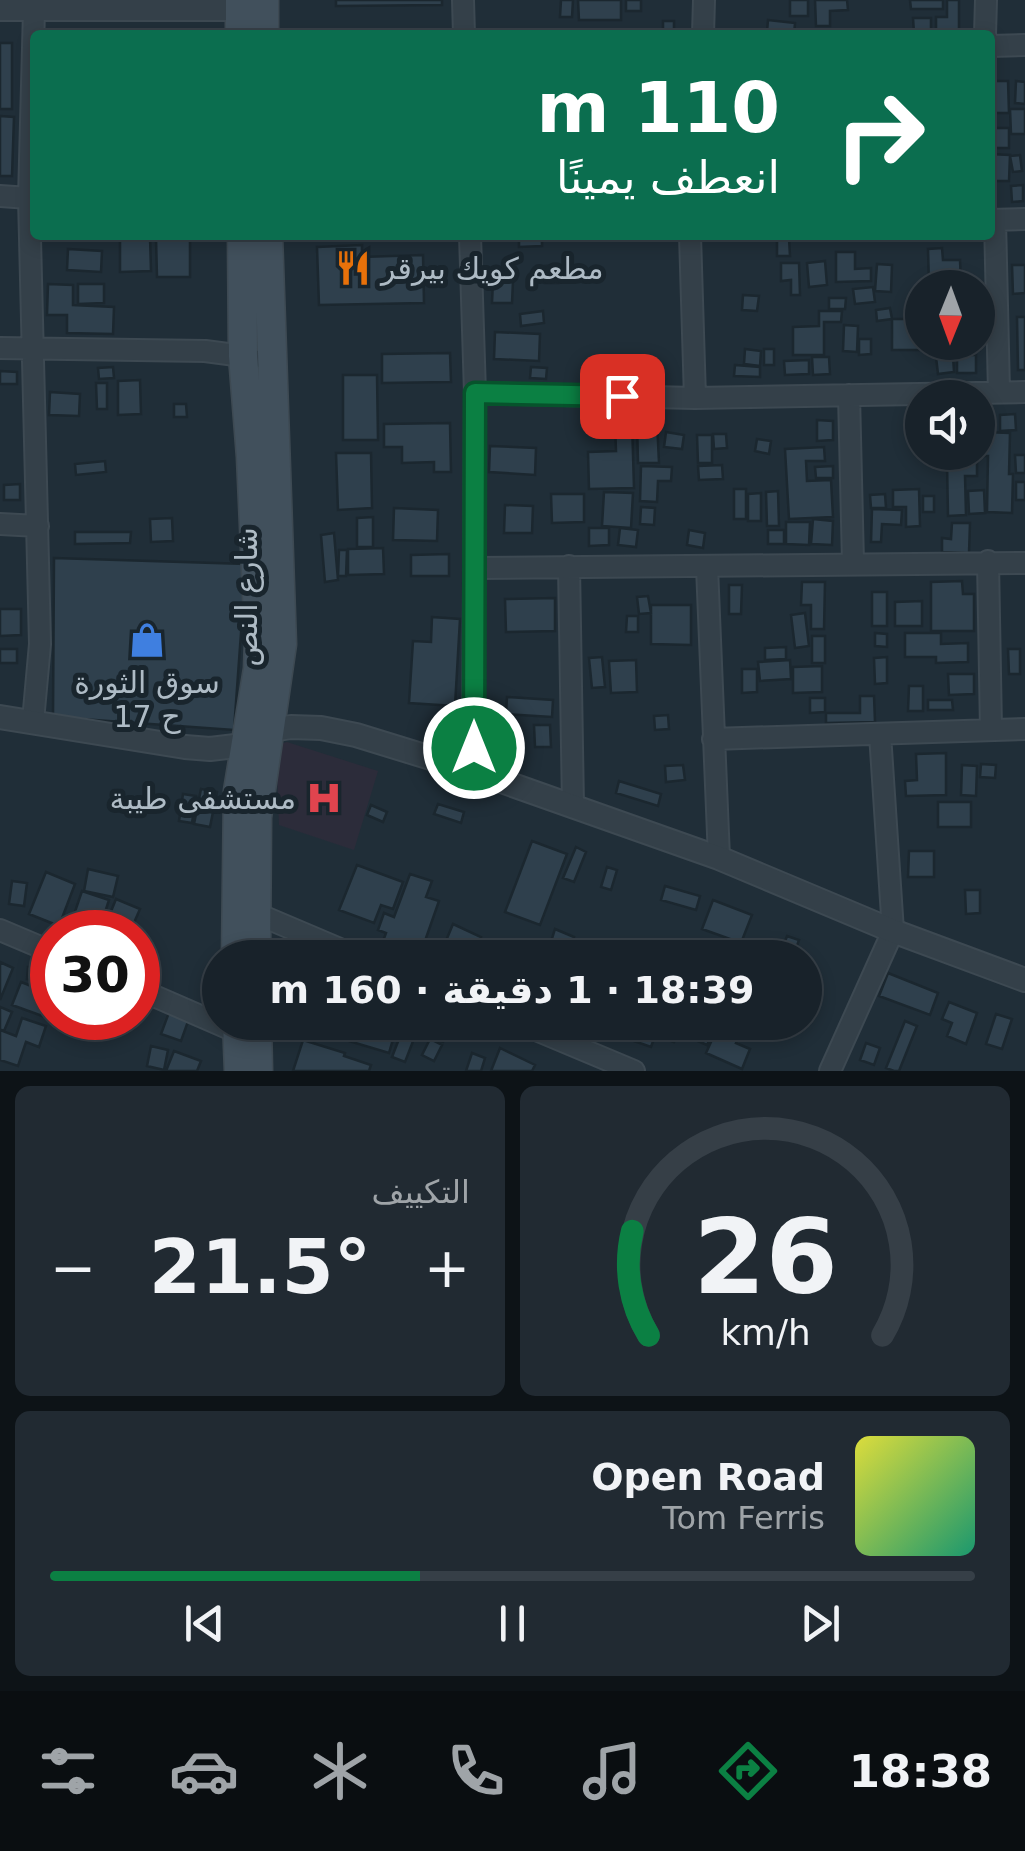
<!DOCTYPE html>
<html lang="ar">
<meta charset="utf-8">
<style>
body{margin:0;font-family:"DejaVu Sans","Noto Sans Arabic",sans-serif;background:#212a32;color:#f1f3f6;direction:rtl;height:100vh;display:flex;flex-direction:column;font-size:38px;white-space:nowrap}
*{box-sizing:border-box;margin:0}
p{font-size:32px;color:#9fa4a8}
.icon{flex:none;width:55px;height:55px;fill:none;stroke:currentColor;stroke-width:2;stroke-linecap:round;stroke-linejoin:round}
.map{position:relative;height:1071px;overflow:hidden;direction:ltr}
.drawer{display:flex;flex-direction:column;gap:15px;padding:15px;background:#0d1317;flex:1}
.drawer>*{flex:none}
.guide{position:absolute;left:30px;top:30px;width:965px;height:210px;border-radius:10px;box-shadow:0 5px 15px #0003,0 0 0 2px #363f47;direction:rtl;background:#0b6e4f;color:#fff;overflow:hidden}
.needle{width:65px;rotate:181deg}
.controls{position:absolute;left:905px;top:270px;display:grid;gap:20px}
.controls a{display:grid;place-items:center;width:90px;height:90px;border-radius:50%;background:#18222a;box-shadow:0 5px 15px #0003,0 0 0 2px #363f47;font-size:50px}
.speed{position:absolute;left:30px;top:910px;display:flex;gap:20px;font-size:50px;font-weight:700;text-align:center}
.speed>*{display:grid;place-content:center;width:130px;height:130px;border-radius:50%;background:#18222a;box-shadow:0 5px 15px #0003,0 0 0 2px #363f47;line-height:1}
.speed .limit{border:15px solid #d22;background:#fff;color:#111}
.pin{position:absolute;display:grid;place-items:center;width:85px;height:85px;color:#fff;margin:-42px;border-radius:20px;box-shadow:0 5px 15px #0006}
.me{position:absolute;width:110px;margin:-55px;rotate:0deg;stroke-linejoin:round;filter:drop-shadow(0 0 8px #0008)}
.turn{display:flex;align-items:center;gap:35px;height:210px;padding:0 50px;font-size:45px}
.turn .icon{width:130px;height:130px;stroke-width:2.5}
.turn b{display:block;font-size:70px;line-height:85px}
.big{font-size:75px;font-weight:700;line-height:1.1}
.drawer .tile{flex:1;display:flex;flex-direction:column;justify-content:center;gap:15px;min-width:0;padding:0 35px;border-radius:15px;background:#212a32}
.drawer .dial{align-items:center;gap:0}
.dial svg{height:260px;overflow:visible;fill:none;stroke:#363f47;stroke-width:7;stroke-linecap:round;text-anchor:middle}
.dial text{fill:#f1f3f6;stroke:none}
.song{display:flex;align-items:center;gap:30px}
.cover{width:120px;height:120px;border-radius:15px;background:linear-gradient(135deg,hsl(60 70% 55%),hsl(160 70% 35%))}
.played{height:10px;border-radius:5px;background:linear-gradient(90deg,#0b8043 40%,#363f47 40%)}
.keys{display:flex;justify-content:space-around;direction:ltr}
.heat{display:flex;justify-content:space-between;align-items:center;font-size:55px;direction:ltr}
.drawer .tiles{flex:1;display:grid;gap:15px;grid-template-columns:1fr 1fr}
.tile:last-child{grid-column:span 2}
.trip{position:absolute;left:202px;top:940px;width:620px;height:100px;border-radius:50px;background:#18222a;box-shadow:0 5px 15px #0003,0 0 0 2px #363f47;font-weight:700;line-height:100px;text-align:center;direction:rtl}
.tab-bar{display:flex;height:160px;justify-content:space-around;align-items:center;background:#0a0e11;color:#9fa4a8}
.tab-bar .icon{width:70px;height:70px}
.tab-bar .on{color:#0b8043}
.tab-bar b{font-size:45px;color:#f1f3f6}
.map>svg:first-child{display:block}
</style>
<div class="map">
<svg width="1025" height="1071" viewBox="0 0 1025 1071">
<rect width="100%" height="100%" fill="#202e38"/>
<path fill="#2c2c3a" d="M287 742 378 771 354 850 279 825 276 745Z"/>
<path fill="#2f404d" stroke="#1b272f" stroke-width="2.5" d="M336 0H442V5L336 6Z
M561 0H573L572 17H560Z
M578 0H621V20H579Z
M626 0H641V11H626Z
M790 0H808V16H790Z
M815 0H847L848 10 830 11V26H816Z
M910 0H943V9H911Z
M947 0H959V33L936 34V17H947Z
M913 18H931V32L914 33Z
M768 20 795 23 794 35 767 32Z
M663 21H674V35H663Z
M0 43H12V109H0Z
M994 81H1008L1009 113H995Z
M1016 81 1025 82V104L1015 103Z
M1010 109H1025V134H1011Z
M0 116 14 117 12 176H0Z
M991 128H1009V148H991Z
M990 154 1010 155 1009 181H990Z
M1020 155 1022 171 1013 172 1010 156Z
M1023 185V201L1012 202 1011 186Z
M175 235H190V277H157L156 238 175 237Z
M519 235H542V246L519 247Z
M150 236 151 271 120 272V237Z
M777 238H789L790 256H777Z
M362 245V257L423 255 424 303 319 305 317 247Z
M942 248 943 260H960L961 284 929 285 928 249Z
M68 249 102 251 101 272 67 270Z
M836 252H855V269L871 268V281L836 282Z
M825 261 827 285 809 287 807 263Z
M781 263H799L800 295H791V280L781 281Z
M877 264 892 265 891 292 875 291Z
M556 265 558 283H545V266Z
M1012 265H1025V293L1013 294Z
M493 281H513L512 303H492Z
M48 284 73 285V305L114 307 113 334 67 333V315H47Z
M78 284H104V303L78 304Z
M873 287 875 302 855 304 853 289Z
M743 295 759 296 757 311 742 310Z
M829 298H846L845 309H829Z
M890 308 892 319 877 321 876 310Z
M543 311 544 323 521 326 520 314Z
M819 311H842L841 322H824V355H793V327L819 326Z
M978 313 979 350 941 351 940 342H978Z
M1017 317H1025V370H1018Z
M892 319H922V350H892Z
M844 325 858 326 857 352 843 351Z
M495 332 540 334 539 361 494 359Z
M859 339H871V354L859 355Z
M745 349 761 351 760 366 744 364Z
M764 349H774V365H764Z
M450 353 451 382 382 383V354Z
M957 355H976V373H957Z
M953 356 954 372 938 374 936 357Z
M812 357H829L830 374 813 375Z
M809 360V374L785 375 784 361Z
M735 365 760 367V377L734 376Z
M113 367 114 378 99 379 98 368Z
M531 367 547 368 546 379 530 378Z
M0 371 17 372V384H0Z
M343 375H377L378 440H343Z
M140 380 141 414 118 415V381Z
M96 383H107V409H97Z
M50 392 80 394 79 416 49 415Z
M174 404H186L187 417H174Z
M1015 414 1016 430 1000 431V415Z
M817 420 833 421V440L817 441Z
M632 421 634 488 589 489 588 452 616 451 615 422Z
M637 421H657L659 463H638Z
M450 423 451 472H434V462L402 463V447H384V424Z
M978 430H982V457H968V452H978Z
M666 432 684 435 682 449 664 447Z
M984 432 1010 433 1009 474H1013L1012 513 987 512 988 456H983Z
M713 434H726L727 448 714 449Z
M697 435H712V463H698Z
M757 439 771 441 769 454 755 451Z
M490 446 536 448 535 475 489 472Z
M824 447 825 461H806L807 481 831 480 833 517 789 519 785 449Z
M336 453H371L372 508 338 510Z
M1015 455H1025V473H1016Z
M105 461 106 472 76 475 75 464Z
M977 461V476H965L966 515 948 516 947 462Z
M722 465 723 479 699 480 698 466Z
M641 466 672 467 671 481H658L657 502 640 501Z
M833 466V478H816L815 467Z
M1016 482H1025V500H1016Z
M20 484V500H4V485Z
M734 489H746V519H734Z
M919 489 920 526 906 527V507H893V490Z
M984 490 985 513 969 514 968 491Z
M778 491 779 526H767L766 492Z
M604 492 633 493 631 528 602 526Z
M761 493V521H748V494Z
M551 494H584V522L552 523Z
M885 494 886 508H871L870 495Z
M923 496H934V512H923Z
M505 505 533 506 532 533H504Z
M641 507 655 508 654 525 640 524Z
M394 508 438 510 437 541 393 540Z
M872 509 902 510 901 525 882 524 881 542H871Z
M373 517V547H357V518Z
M172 518 173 541 151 542 150 519Z
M813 519 833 521 832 545 811 544Z
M786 522H810L809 545 786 544Z
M952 523H970L969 553 942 552V538L951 539Z
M589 528H609V545L589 546Z
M620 528 638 530 636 547 618 545Z
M689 530 705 533 703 548 687 545Z
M768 530H784V544H768Z
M75 532H131L130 543 75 544Z
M334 533 338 580 325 582 321 535Z
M383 548 384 574 348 575V549Z
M339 550H347L346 576H338Z
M449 554V576H411V555Z
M54 558 246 564 234 730 53 717Z
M962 581 963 594H974V631H931V582Z
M802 582H825L824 629H811V605H801Z
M729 585H742L741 614H729Z
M872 592H887V626H872Z
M648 596 651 613 639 614 637 597Z
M555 598V631L506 632 505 599Z
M922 601V626H895V602Z
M651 605H691V645L651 644Z
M0 609H21V635L0 636Z
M805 613 809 646 795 648 791 615Z
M627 616H638V632H626Z
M432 617 460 619 455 706 409 703 413 641 431 642Z
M875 633 887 634V647L875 646Z
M905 633H941V644L968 643V662L936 663V657H905Z
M812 636H825V663H812Z
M786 647V659L765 660V648Z
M0 649H17V663H0Z
M1008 649H1020V674H1009Z
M602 657 605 687 592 688 589 658Z
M887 657V683L875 684 874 658Z
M636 660 637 692 611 693 609 661Z
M790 660 791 679 760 681 758 662Z
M822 666V692L793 693V667Z
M742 669H757V692L742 693Z
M948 674H974V694L949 695Z
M909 686H923V711H908Z
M860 696H874L875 722 826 723V713H860Z
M507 697 553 700 552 717 506 714Z
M810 698H825V712L810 713Z
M928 700H952L953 710H928Z
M668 715 669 729 655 730 654 716Z
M534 725H550L551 747H535Z
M946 753V795L906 796 905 781 917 780 916 754Z
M981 764 996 765 995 778 980 777Z
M683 765 685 780 666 782 665 766Z
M962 765 977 766 976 796 961 795Z
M619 781 661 794 658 806 616 793Z
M201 789 217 792 210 827 194 824Z
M183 794 196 796 192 823 179 821Z
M938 802H971V827H938Z
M438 804 464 812 461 823 434 814Z
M371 805 387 812 383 822 367 815Z
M532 841 567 854 540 925 505 912Z
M576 847 586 852 574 882 563 878Z
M909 851H934V877H908Z
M357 865 403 882 393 909 381 905 374 923 339 910Z
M607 867 617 870 611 890 601 887Z
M88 869 118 876 113 897 84 891Z
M46 872 75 884 59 926 29 914Z
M410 874 432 881 426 897 439 901 419 958H395L379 952 386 933 378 930 384 913 394 917Z
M12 881 27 883 24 906 9 904Z
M665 886 700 896 696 910 661 900Z
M965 890H980V913L966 914Z
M82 891 109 900 100 928 81 922 79 928 86 930 85 932H68Z
M116 899 140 909 130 932H113L114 929 105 926Z
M713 900 752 915 741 943 702 929Z
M453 924 481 937 472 958H464L443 948Z
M555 929 574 937 568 952 550 945Z
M787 936 799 940 793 958 780 955Z
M0 962 13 968 0 1000Z
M28 967 43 968 42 980 27 979Z
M888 973 938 993 930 1015 879 996Z
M21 982 52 994 45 1017 12 1005Z
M949 1002 977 1013 966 1044 947 1036 952 1023 942 1019Z
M0 1007 12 1012 4 1031 0 1029Z
M171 1007 191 1013 181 1041 161 1034Z
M996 1014 1012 1019 1002 1049 986 1044Z
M22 1018 46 1026 39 1047 26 1042 18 1066 0 1060V1030L16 1036Z
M56 1018H96L90 1034 55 1021Z
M905 1021 917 1026 899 1071H894L886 1068Z
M347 1022H398L389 1053 342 1039Z
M433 1022 448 1028 443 1042 428 1037Z
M638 1022H660L651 1047 631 1040Z
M668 1022 681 1026 674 1042 662 1037Z
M698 1022H718L707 1045 691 1038Z
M720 1022H726L742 1030 736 1043 750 1049 742 1069 706 1053Z
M404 1026 417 1031 405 1062 392 1057Z
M430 1039 442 1045 434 1061 422 1055Z
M303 1040 345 1053 344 1056 371 1065 369 1071H293Z
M866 1043 880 1048 874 1065 860 1060Z
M151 1046 168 1050 164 1070 147 1066Z
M500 1048 535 1065 532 1071H491Z
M174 1051 201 1061 197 1071H166Z
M472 1053 485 1058 481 1071H466Z"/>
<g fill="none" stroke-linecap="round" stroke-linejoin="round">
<defs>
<path id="minor" d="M463 0 464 35
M0 10H240
M703 35 704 0
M985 35 986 0
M990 46 1025 45
M0 196 29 198
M990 220 1025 219
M995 220 999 392
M470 235 475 393 473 771
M690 235 695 398
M0 348 205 351 243 356 252 359
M475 393 695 398 1025 392
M849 395 853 563
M0 524 38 526
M988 561 991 730
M569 566 573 807
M707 567 719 858
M474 568 1025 563
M33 721 40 644 29 198 34 10
M713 739 1025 729
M255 913 361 958
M0 930 52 952
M138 989 237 1032
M517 1022 634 1071
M830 1071 893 931 880 734"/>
<path id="tertiary" d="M0 717 185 747 210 749 244 745 271 730 291 727 321 728 356 735 473 771 719 858 893 931 1025 980"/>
<path id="secondary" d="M240 0V35
M264 0V35
M236 958 238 791 258 669 259 640 251 457 243 356 242 235
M256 958 257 817 282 644 268 235
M237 1022 239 1071
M257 1022 258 1071"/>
</defs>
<use href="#minor" stroke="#3d4952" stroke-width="24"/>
<use href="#tertiary" stroke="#3d4952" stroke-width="26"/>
<use href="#secondary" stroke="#3d4952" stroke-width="31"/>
<use href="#minor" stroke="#344049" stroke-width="20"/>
<use href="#tertiary" stroke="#344049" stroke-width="22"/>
<use href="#secondary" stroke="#41505c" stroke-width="28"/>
</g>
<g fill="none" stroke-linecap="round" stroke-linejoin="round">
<defs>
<path id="route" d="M474 748 475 393 622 396"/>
</defs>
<use href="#route" stroke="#07532c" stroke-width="25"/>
<use href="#route" stroke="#0b8043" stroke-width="18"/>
</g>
<defs>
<symbol id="restaurant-bare" viewBox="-9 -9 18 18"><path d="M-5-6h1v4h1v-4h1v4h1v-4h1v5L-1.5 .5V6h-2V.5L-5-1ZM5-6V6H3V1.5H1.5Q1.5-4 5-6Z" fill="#e8710a" stroke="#19252d" stroke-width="2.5" paint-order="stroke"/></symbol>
<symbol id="shop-bare" viewBox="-9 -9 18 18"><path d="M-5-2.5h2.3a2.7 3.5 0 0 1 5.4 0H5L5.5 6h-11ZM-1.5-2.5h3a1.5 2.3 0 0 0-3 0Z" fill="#3f7fe0" stroke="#19252d" stroke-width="2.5" paint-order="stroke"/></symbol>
<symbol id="hospital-bare" viewBox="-9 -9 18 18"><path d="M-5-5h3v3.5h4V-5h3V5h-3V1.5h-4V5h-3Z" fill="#e0444e" stroke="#19252d" stroke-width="2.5" paint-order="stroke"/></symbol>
</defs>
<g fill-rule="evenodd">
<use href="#restaurant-bare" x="328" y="243" width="50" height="50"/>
<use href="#shop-bare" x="122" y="615" width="50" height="50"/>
<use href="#hospital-bare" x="299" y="773" width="50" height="50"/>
</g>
<g text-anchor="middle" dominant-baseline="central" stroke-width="10" stroke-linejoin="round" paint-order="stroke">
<g font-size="30" fill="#aebbc5" stroke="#19252d" text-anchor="start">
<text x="381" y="268">مطعم كويك بيرقر</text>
<text x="147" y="682" text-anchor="middle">سوق الثورة<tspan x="147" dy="34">ح 17</tspan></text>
<text x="296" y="798" text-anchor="end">مستشفى طيبة</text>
</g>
<g font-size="30" fill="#aebbc5" stroke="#19252d">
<text transform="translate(246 597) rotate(-90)">شارع النص</text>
</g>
</g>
</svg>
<div class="controls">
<a><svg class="needle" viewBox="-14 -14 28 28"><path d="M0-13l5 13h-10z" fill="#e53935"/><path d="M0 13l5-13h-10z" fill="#9fa4a8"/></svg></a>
<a><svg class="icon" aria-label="sound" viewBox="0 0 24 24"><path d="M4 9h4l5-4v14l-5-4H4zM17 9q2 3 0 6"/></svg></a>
</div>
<div class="speed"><div class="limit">30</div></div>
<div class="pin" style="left:622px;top:396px;background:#d93025"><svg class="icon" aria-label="arrive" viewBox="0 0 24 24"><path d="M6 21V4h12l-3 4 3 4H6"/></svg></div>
<svg class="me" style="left:474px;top:748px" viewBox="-20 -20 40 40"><circle r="17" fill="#0b8043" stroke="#fff" stroke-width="3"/><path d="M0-11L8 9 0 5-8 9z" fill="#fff"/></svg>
<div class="trip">18:39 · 1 دقيقة · 160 m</div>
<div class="guide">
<div class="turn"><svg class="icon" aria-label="right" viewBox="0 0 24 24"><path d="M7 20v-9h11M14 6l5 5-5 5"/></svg><div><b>110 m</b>انعطف يمينًا</div></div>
</div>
</div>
<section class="drawer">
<div class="tiles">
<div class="tile dial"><svg viewBox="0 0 100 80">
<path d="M14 69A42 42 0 1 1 86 69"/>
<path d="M14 69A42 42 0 0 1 9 37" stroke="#0b8043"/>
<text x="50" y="56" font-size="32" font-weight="700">26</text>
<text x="50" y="72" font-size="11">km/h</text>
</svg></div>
<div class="tile"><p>التكييف</p>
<div class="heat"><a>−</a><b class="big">21.5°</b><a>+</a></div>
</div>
<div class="tile">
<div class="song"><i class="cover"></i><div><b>Open Road</b><p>Tom Ferris</p></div></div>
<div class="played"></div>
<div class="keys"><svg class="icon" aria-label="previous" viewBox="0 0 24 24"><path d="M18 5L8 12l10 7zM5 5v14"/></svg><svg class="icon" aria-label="pause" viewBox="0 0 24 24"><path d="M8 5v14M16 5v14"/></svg><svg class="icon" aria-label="next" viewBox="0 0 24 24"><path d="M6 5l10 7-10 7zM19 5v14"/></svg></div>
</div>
</div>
</section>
<nav class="tab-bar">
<b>18:38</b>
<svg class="icon on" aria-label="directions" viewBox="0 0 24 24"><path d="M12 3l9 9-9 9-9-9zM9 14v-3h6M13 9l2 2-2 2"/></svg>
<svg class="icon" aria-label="music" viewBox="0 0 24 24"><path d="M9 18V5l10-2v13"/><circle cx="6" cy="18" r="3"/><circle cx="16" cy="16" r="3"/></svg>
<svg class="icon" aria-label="phone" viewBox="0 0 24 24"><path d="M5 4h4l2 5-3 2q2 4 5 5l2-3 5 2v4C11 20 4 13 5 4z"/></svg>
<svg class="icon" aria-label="climate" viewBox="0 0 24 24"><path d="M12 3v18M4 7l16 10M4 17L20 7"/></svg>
<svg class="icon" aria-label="car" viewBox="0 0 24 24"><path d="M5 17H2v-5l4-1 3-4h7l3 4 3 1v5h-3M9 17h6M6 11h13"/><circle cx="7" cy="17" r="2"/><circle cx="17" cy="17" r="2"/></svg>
<svg class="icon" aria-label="filters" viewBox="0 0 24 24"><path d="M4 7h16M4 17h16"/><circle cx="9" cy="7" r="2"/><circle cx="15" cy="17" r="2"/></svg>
</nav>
